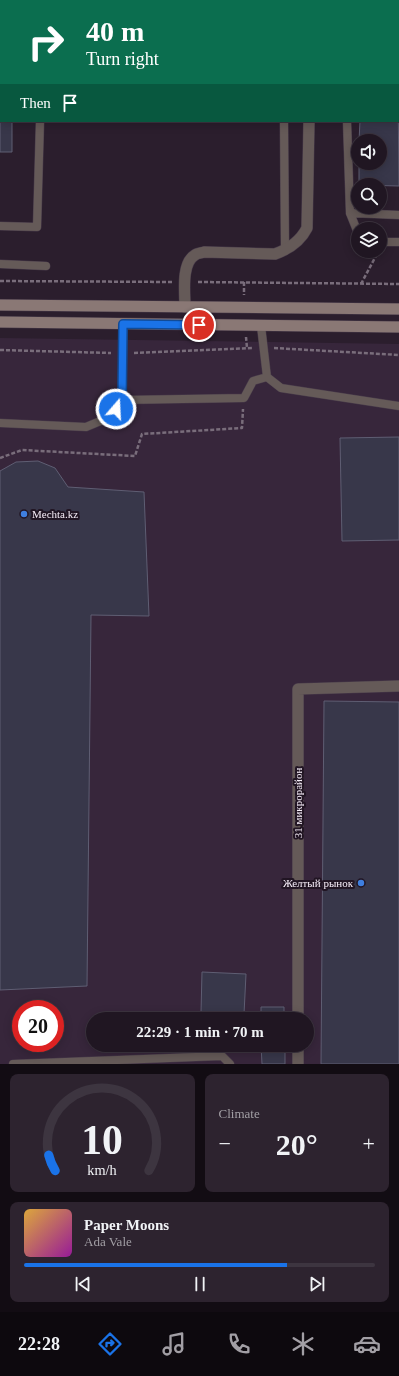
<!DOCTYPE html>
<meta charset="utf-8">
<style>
body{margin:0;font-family:Georgia,serif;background:#2d232f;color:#f1f3f6;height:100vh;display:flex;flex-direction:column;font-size:15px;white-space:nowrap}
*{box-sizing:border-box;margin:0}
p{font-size:13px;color:#a29fa5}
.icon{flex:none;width:22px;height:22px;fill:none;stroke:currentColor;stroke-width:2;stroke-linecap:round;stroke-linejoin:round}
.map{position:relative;height:1064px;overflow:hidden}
.panel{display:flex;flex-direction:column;gap:10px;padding:10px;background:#120c13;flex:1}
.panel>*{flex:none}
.banner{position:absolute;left:0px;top:0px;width:399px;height:122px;box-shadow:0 2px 10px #0003,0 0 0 1px #3d3540;background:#0b6e4f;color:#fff;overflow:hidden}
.tools{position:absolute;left:351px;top:134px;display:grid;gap:8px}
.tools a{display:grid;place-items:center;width:36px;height:36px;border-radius:50%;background:#201622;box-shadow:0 2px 10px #0003,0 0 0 1px #3d3540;font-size:20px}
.speed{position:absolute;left:12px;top:1000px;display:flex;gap:8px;font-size:20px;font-weight:700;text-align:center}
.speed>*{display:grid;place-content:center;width:52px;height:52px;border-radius:50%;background:#201622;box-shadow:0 2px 10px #0003,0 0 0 1px #3d3540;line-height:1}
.speed .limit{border:6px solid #d22;background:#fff;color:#111}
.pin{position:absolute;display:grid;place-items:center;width:34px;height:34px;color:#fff;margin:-17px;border:2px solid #fff;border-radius:50%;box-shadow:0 1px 4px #0007}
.me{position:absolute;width:44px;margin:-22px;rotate:19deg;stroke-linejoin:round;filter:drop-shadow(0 0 3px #0008)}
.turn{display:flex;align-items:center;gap:14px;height:84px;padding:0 20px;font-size:18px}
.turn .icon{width:52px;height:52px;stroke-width:2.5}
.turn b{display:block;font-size:28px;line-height:34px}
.then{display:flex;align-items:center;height:38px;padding:0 20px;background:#0003;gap:8px;font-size:15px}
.big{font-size:30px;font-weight:600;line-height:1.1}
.panel .widget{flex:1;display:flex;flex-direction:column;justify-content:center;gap:6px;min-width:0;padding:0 14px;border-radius:8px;background:#2d232f}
.panel .dial{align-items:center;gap:0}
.dial svg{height:104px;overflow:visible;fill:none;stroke:#3d3540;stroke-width:7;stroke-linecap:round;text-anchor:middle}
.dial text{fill:#f1f3f6;stroke:none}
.song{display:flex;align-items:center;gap:12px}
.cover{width:48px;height:48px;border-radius:6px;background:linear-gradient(135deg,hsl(40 70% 55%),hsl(300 70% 35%))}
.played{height:4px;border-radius:2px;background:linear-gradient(90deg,#1a73e8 75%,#3d3540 75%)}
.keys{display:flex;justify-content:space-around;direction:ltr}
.heat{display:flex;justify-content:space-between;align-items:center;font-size:22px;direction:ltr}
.panel .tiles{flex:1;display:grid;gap:10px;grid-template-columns:1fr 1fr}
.widget:last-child{grid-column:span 2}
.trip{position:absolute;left:86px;top:1012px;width:228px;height:40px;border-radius:20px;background:#201622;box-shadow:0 2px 10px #0003,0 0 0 1px #3d3540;font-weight:600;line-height:40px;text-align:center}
.tabs{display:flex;height:64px;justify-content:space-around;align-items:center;background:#0d090e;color:#a29fa5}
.tabs .icon{width:28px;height:28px}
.tabs .active{color:#1a73e8}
.tabs b{font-size:18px;color:#f1f3f6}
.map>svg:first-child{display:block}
</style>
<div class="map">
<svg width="399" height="1064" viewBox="0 0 399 1064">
<rect width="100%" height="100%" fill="#2b1e2d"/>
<path fill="#37263b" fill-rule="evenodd" d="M0 338 399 344V1064H0ZM21 1009H55V1043H21ZM93 1019H307V1045H93Z"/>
<path fill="#38374a" stroke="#5f5e73" d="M345 0H399V10L398 1Z
M0 76 1 121H12V152H0Z
M398 89 399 186 359 185V163H380V141H359L360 121H398Z
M399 437V540L342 541 340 438Z
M38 461 55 468 68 487 144 492 149 616 91 615 87 986 0 990V471L16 462Z
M324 701 399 702V1064H321Z
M202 972 246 974 244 1014 201 1012Z
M261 1007H284V1019H261Z
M261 1045H285V1064H262Z"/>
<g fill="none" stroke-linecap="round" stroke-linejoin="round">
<defs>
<path id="service" d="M0 43H1
M398 64H399
M284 121 285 251
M347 121 350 213 358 233
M350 213 399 215
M0 226 37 227 40 121
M380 242H399
M0 264 46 266
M261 326 267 377 281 388 399 406
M122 400 244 398 253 381 267 377
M0 423 86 427 110 417 122 400 123 324
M13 1064 222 1056 230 1064"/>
<path id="minor" d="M310 0V1
M185 307C185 293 181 263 195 255 197 253 202 253 204 252L275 254C289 249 300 242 307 228L309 121
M298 1019V689L399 686
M298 1045V1064"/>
<path id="secondary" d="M0 305 399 309
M0 322 399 327"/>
</defs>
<use href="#service" stroke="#483b4a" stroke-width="9"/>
<use href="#minor" stroke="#483b4a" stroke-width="12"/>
<use href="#secondary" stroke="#483b4a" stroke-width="12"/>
<path stroke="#796d7b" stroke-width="2.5" stroke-dasharray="4 2" stroke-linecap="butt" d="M0 281 173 282
M198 282 399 284
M244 282V295
M361 284 378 252
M246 337 247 348
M274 348 399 355
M0 350 111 353
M134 353 253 348
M0 458 22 450 135 456 142 434 242 428 243 409"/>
<use href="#service" stroke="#655a58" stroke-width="8"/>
<use href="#minor" stroke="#655a58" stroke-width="11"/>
<use href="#secondary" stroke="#8a7875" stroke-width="11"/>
</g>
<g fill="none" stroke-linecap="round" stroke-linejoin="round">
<defs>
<path id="route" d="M116 409 122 400 123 324 199 325"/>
</defs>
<use href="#route" stroke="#114b97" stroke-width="10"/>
<use href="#route" stroke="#1a73e8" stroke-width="7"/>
</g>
<g fill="#3f7fe0" stroke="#211523" stroke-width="1.5">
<circle cx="24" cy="514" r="4"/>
<circle cx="361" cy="883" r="4"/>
</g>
<g text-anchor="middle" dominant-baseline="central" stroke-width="4" stroke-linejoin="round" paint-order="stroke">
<g font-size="11" fill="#f7eef9" stroke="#211523" text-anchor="start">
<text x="32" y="514">Mechta.kz</text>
<text x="353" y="883" text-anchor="end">Желтый рынок</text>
</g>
<g font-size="11" fill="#f7eef9" stroke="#211523">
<text transform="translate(298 803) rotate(-90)">31 микрорайон</text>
</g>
</g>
</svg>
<div class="tools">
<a><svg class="icon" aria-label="sound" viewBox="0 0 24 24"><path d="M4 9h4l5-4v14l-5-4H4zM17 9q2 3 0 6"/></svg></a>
<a><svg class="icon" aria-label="search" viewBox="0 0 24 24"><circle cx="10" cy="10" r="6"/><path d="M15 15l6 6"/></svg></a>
<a><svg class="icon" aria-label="layers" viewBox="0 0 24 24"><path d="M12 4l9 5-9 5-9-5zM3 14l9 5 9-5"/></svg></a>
</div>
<div class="speed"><div class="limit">20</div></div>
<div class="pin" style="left:199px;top:325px;background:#d93025"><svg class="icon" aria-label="arrive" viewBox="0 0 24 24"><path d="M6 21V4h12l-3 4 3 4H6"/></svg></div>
<svg class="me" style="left:116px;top:409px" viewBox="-20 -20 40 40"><circle r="17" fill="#1a73e8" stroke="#fff" stroke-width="3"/><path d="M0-11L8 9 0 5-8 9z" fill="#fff"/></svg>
<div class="trip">22:29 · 1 min · 70 m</div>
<div class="banner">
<div class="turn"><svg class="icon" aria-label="right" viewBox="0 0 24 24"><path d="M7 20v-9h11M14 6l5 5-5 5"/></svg><div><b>40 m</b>Turn right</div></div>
<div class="then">Then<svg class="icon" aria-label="arrive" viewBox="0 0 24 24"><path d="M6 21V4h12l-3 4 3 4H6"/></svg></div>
</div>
</div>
<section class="panel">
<div class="tiles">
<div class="widget dial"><svg viewBox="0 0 100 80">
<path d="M14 69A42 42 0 1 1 86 69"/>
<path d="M14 69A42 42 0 0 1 9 57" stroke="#1a73e8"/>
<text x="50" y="56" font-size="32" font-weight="700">10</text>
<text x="50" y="72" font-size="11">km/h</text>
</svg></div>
<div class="widget"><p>Climate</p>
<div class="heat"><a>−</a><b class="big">20°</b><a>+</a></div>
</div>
<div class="widget">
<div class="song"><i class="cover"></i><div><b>Paper Moons</b><p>Ada Vale</p></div></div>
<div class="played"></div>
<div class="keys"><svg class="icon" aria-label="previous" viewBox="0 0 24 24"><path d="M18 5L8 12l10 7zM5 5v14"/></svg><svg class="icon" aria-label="pause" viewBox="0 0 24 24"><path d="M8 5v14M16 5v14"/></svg><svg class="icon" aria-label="next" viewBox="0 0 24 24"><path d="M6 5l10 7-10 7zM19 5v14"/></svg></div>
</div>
</div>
</section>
<nav class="tabs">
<b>22:28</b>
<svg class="icon active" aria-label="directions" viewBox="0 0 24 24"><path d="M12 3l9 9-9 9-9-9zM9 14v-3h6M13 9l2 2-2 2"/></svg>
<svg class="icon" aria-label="music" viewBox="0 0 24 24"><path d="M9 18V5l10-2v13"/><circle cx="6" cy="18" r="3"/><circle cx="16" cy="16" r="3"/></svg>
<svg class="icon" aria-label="phone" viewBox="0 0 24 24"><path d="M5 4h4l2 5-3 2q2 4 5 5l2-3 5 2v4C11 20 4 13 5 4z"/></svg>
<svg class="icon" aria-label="climate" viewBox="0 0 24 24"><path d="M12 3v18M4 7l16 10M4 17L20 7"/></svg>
<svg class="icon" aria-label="car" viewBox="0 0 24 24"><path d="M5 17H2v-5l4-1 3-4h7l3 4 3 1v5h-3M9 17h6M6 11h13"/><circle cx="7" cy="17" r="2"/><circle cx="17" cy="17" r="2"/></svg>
</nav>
